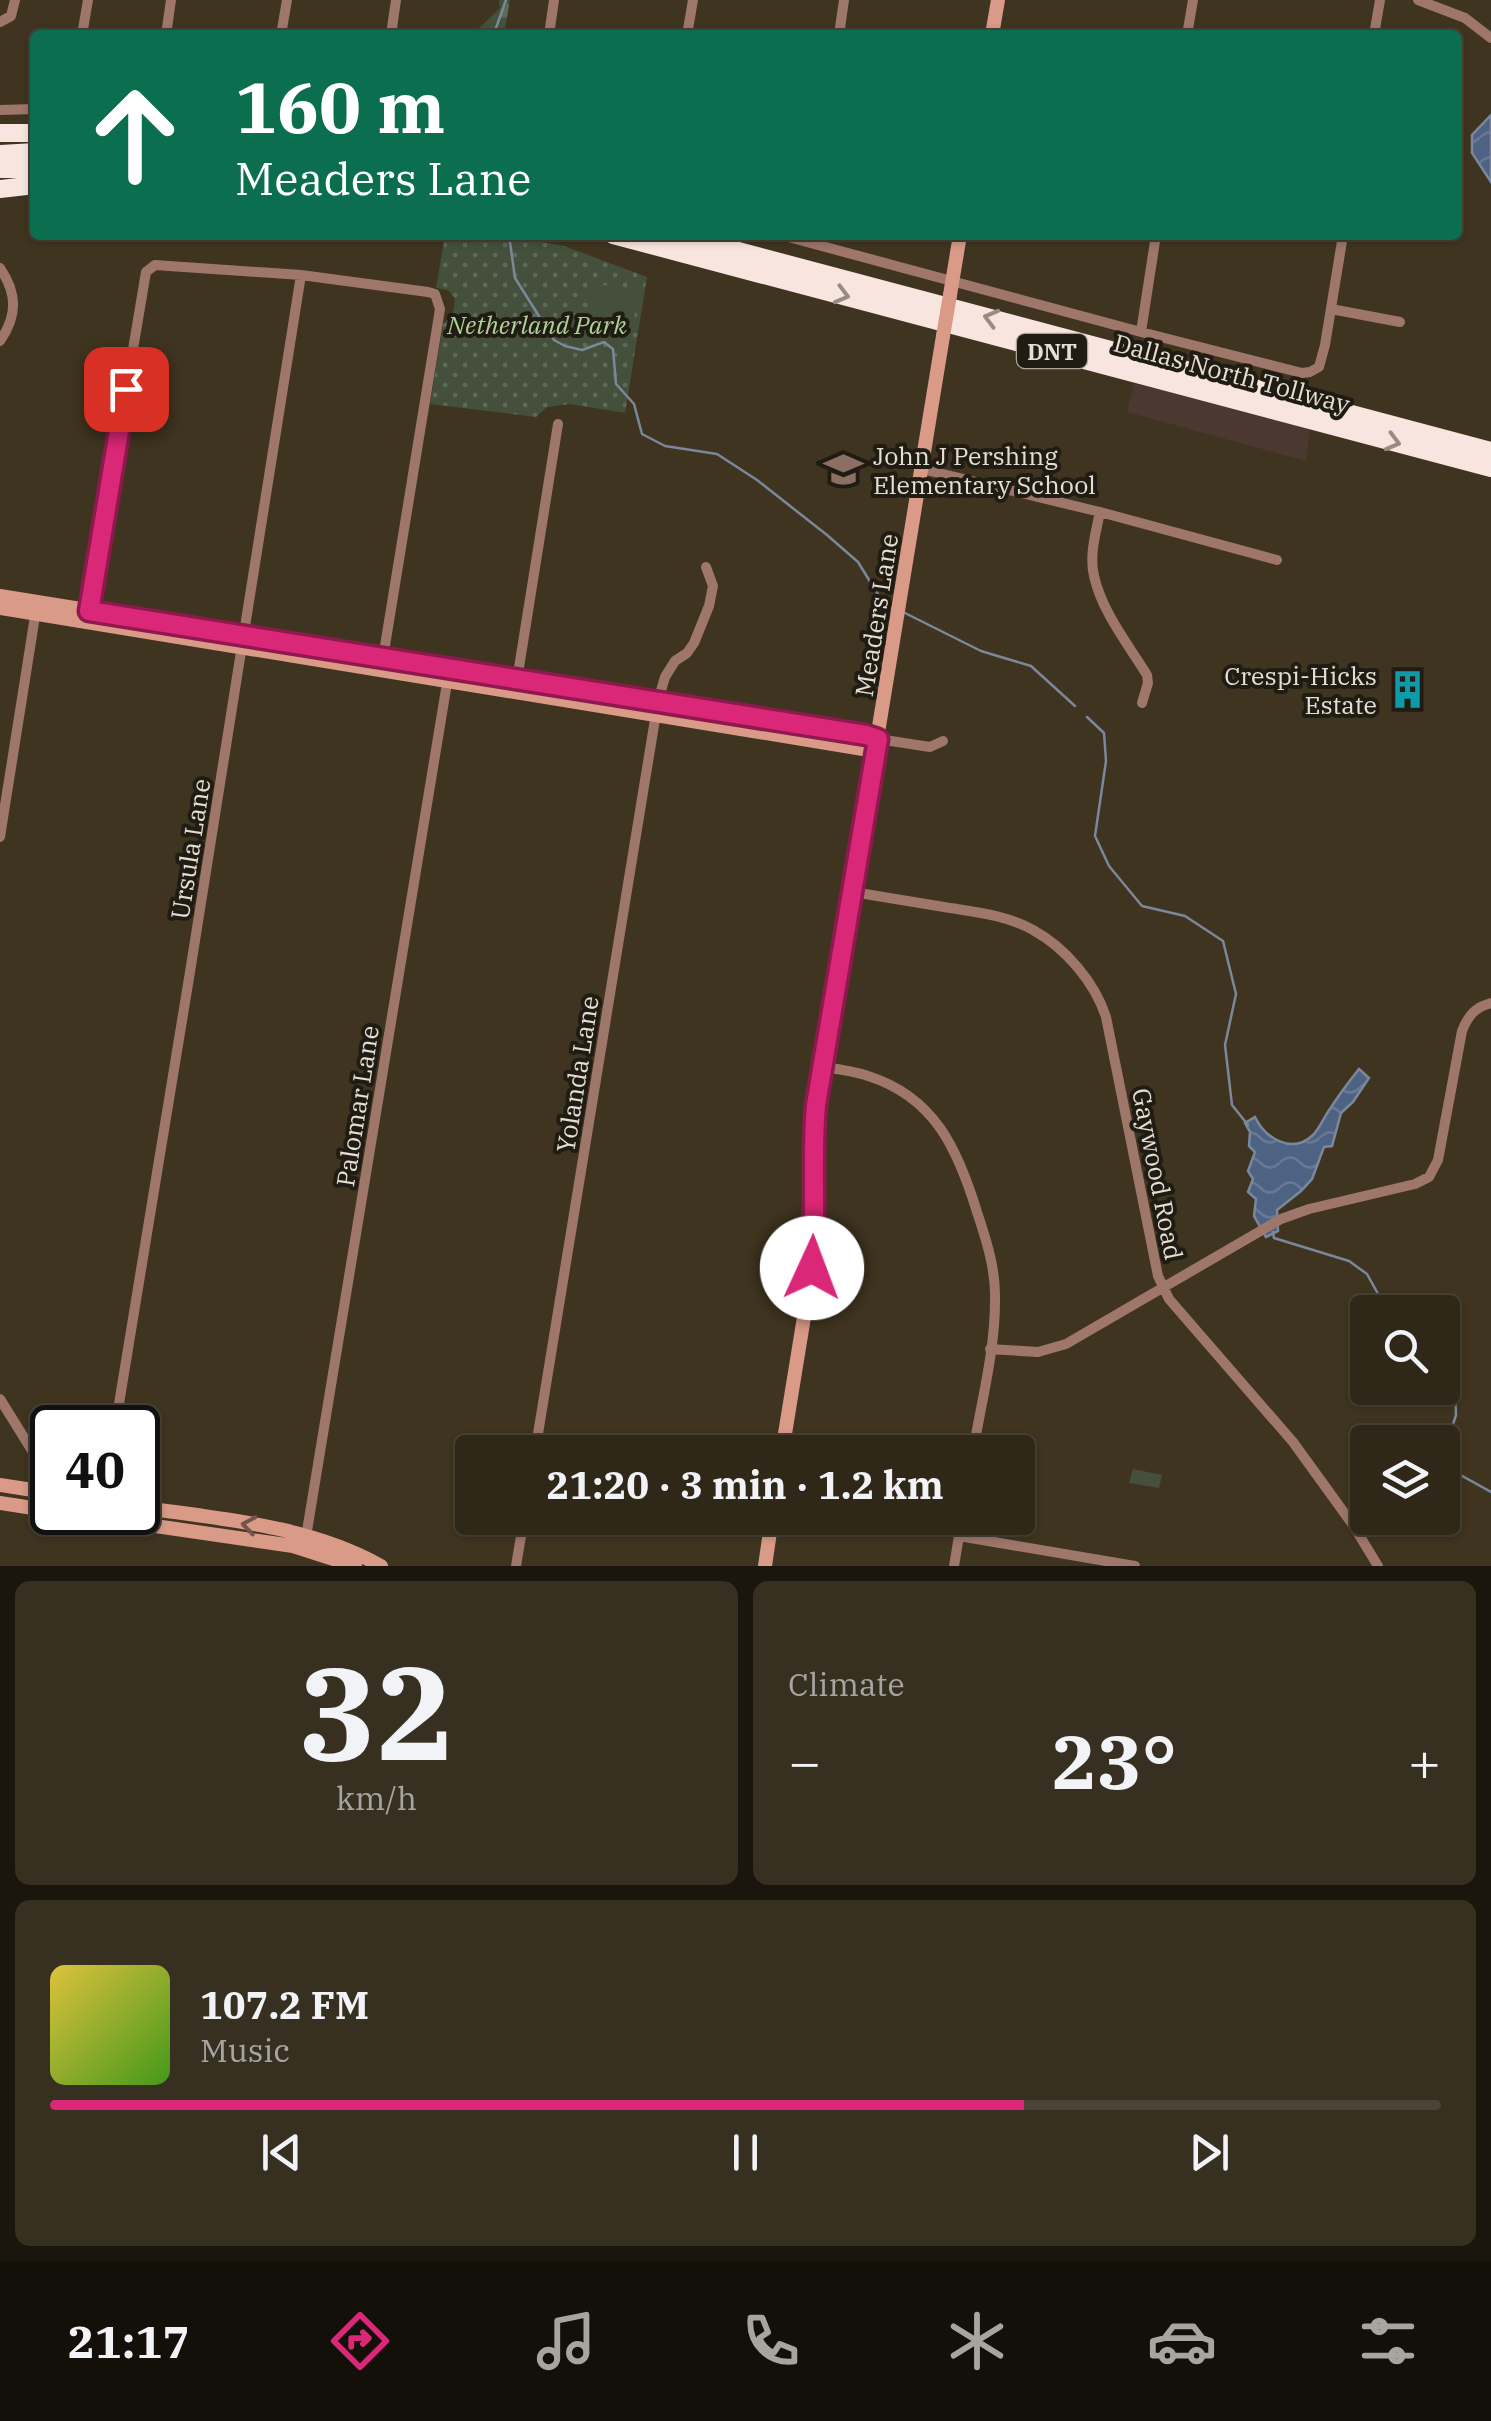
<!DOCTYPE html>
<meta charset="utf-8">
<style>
body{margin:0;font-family:"IBM Plex Serif",serif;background:#372f20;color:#f1f3f6;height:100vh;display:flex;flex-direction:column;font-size:38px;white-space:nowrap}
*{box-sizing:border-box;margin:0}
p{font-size:32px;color:#a7a5a1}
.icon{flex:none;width:55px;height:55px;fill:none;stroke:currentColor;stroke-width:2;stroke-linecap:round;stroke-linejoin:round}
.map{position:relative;height:1566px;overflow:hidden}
.panel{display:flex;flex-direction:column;gap:15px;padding:15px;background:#1a150d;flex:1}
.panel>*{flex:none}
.top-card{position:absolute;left:30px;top:30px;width:1432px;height:210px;border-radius:10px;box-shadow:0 2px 8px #0004,0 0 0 2px #4a4436;background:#0b6e4f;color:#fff;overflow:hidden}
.fabs{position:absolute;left:1350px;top:1295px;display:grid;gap:20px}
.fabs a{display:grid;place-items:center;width:110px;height:110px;border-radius:10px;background:#2f2717;box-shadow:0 2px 8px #0004,0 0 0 2px #4a4436;font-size:50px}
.speed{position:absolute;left:30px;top:1405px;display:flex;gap:20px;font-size:50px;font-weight:700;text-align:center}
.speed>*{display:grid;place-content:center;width:130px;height:130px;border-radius:50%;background:#2f2717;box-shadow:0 2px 8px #0004,0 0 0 2px #4a4436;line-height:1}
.speed .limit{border:5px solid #111;border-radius:15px;background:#fff;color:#111}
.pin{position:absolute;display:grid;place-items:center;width:85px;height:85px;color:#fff;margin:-42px;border-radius:20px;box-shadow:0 5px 15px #0006}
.me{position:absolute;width:110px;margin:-55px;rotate:2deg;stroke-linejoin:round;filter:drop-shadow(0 0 8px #0008)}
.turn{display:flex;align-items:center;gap:35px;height:210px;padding:0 40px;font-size:45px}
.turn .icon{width:130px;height:130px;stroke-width:2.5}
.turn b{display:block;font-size:70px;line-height:85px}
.big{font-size:75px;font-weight:700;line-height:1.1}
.panel .card{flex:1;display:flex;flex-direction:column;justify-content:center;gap:15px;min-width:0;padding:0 35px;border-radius:15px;background:#372f20}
.panel .dial{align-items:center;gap:0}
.dial b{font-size:130px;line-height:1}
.song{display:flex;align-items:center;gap:30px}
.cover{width:120px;height:120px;border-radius:15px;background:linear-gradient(135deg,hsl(50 70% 55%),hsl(100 70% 35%))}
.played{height:10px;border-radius:5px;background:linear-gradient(90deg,#db2777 70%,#4a4436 70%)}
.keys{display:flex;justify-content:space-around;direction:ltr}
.heat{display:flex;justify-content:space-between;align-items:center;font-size:55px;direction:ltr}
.panel .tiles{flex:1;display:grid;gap:15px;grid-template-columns:1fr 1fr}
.card:last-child{grid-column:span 2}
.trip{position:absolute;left:455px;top:1435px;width:580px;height:100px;border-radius:10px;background:#2f2717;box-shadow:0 2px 8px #0004,0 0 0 2px #4a4436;font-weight:700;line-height:100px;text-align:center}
.tab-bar{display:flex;height:160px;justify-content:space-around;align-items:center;background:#131009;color:#a7a5a1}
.tab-bar .icon{width:70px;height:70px}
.tab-bar .current{color:#db2777}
.tab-bar b{font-size:45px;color:#f1f3f6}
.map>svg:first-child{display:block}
</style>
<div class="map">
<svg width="1491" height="1566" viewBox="0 0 1491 1566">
<defs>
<pattern id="green-dots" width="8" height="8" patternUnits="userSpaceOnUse" patternTransform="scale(2.5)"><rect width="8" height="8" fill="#44503c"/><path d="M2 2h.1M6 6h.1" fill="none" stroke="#5f6957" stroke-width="1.8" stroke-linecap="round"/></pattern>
<pattern id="forest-firs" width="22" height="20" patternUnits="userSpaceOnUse" patternTransform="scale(2.5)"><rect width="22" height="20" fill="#44503c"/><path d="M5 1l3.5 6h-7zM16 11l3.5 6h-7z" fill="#5f6957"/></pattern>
<pattern id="water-waves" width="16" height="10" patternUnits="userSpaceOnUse" patternTransform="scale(2.5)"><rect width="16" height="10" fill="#4e6383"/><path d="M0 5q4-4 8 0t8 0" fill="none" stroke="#677994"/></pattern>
</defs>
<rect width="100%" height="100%" fill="#3f341f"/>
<path fill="#4b3831" d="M1134 383 1310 428 1306 461 1127 412Z"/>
<path fill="url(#green-dots)" d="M445 235H504L564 246 647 277 625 413 570 404 547 407 536 417 430 404 443 324 453 314 455 299 448 290 436 288Z"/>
<path fill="url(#forest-firs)" d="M499 0H510L504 35H472L500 8Z"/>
<path fill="#44503c" d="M592 283 638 291 632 332 586 324Z
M1133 1469 1162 1475 1159 1488 1129 1483Z"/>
<path fill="url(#water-waves)" stroke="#7b889b" stroke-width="2.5" d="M1491 115V182L1472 153V135Z
M1359 1069 1369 1078 1353 1102 1341 1113 1332 1146 1324 1147 1312 1179 1301 1191 1277 1210 1278 1231 1266 1237 1254 1216 1256 1199 1248 1192 1253 1179 1248 1171 1255 1152 1249 1146 1250 1132 1245 1123 1255 1117C1265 1138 1292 1155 1313 1135 1318 1130 1322 1122 1326 1115 1336 1099 1347 1084 1359 1069Z"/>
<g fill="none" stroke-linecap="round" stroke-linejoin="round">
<path stroke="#7b889b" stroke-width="2.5" d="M488 35 496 28 506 0
M509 235 515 278 554 340 565 346 582 350 604 342 613 349 616 384 634 404 642 434 665 446 717 454 757 480 827 535 858 562 879 596 892 609
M905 613 981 651 1031 666 1075 706
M1087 717 1104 733 1106 761 1095 836 1109 866 1142 906 1185 916 1223 941 1236 994 1225 1045 1232 1105 1248 1125
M1273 1232 1274 1238 1349 1261 1367 1274 1388 1312
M1442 1376 1455 1389 1456 1415 1445 1449 1455 1472 1491 1492"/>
<path stroke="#9e766a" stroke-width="10" d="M1418 0 1465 18 1491 38
M0 22 11 16 15 0
M82 35 88 0
M166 35 171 0
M281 35 287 0
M391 35 396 0
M549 35 554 0
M687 35 693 0
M839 35 844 0
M1187 35 1193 0
M1374 35 1380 0
M0 110 35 109
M781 235 1141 332 1302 373 1310 372 1319 367 1325 345 1343 235
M0 268C17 293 18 315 0 341
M1331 309 1400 322
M1141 332 1156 235
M922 469 1100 512 1277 560
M1100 512C1096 532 1089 555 1094 576 1102 612 1128 644 1147 675L1148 683 1142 703
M89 611 146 272 155 265 301 275 428 292 435 294 440 309 383 658
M517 680 558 424
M878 739 930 747 943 741
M0 837 36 610
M853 892C884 897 914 902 944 907 974 912 1007 915 1033 930 1066 948 1095 983 1106 1017L1158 1276 1169 1299 1293 1442 1353 1525 1378 1566
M823 1067C838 1069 854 1071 868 1076 935 1097 958 1150 977 1212 987 1242 996 1270 995 1301 995 1352 981 1403 973 1452
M990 1349 1038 1352 1066 1344 1281 1219 1309 1209 1415 1184 1429 1177 1438 1160 1462 1031C1468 1016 1475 1007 1491 1003
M0 1399 46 1473 49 1484 44 1510
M115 1428 190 972 301 275
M535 1452 658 701 665 677 675 661 687 653 694 643 709 606 713 586 706 567
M959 1536 1135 1566
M305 1543 448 677
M516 1566 524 1518
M954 1566 962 1518"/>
<path stroke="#d99a87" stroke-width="14" d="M992 35 998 0
M950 295 960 235
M0 596 866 735 878 739
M0 608 863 749 878 739
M782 1452 812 1268C817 1214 810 1160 817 1105L943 336
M0 1485 52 1493
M0 1503 52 1511
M138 1507C220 1519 308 1525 381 1566
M59 1512 293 1546 355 1566
M765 1566 772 1518"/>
<path stroke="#f9e5df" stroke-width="18" d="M0 133H35
M0 154 35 152
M0 169H35
M0 189 35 185
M613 235 1491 468
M678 235 1491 451"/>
<path stroke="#d99a87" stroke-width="14" d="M943 336 950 295"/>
</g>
<defs><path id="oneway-chevron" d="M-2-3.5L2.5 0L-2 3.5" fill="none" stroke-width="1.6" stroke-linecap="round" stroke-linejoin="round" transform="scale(2.5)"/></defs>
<g stroke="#988b83">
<use href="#oneway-chevron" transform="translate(842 295) rotate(15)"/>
<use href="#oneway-chevron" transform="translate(991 318) rotate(-165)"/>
<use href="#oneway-chevron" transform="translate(1393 442) rotate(15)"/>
</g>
<use stroke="#745547" href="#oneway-chevron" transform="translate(249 1525) rotate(-171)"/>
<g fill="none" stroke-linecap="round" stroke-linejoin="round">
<defs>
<path id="route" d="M126 389 89 611 797 724 866 735 878 739 816 1105C811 1160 817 1214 812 1268"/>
</defs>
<use href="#route" stroke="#8e194d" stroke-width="25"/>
<use href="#route" stroke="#db2777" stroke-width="18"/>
</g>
<defs>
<symbol id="school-bare" viewBox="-9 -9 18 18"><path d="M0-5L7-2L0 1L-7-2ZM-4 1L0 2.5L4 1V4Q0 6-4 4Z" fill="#8d6e63" stroke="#211c13" stroke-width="2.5" paint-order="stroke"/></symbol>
<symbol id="building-bare" viewBox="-9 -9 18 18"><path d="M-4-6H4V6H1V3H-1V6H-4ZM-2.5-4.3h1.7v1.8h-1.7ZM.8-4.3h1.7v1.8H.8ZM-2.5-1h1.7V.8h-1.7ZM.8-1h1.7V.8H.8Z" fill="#0f9aa8" stroke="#211c13" stroke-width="2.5" paint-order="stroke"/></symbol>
</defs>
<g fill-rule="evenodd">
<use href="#school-bare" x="816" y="442" width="55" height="55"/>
<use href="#building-bare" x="1380" y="662" width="55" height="55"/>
</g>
<g text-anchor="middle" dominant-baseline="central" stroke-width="8" stroke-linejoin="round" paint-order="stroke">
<rect fill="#211c13" stroke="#aaa499" stroke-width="2.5" x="1017" y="334" width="70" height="34" rx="8"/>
<g font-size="22" font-weight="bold" fill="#e5ded2">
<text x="1052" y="351">DNT</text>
</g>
<g font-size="25" font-style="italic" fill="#add196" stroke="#211c13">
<text x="537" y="324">Netherland Park</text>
</g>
<g font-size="25" fill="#e5ded2" stroke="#211c13">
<text transform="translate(1232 373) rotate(15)">Dallas North Tollway</text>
<text transform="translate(876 615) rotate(-81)">Meaders Lane</text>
<text transform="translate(190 849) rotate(-81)">Ursula Lane</text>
<text transform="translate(577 1074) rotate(-81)">Yolanda Lane</text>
<text transform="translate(357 1106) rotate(-81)">Palomar Lane</text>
<text transform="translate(1158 1174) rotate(79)">Gaywood Road</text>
</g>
<g font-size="25" fill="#e5ded2" stroke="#211c13" text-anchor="start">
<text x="873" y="455">John J Pershing<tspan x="873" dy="29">Elementary School</tspan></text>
<text x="1377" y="675" text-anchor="end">Crespi-Hicks<tspan x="1377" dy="29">Estate</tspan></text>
</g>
</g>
</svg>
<div class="fabs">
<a><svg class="icon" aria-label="search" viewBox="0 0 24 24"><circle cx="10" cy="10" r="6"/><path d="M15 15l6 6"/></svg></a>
<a><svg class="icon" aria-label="layers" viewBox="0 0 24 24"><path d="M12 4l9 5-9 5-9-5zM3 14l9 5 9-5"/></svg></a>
</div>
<div class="speed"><div class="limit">40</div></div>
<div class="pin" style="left:126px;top:389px;background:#d93025"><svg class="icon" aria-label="arrive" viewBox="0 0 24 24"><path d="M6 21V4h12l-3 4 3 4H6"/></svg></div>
<svg class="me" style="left:812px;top:1268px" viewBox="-20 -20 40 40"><circle r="19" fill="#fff"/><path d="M0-13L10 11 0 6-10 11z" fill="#db2777"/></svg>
<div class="trip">21:20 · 3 min · 1.2 km</div>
<div class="top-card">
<div class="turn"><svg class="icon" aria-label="ahead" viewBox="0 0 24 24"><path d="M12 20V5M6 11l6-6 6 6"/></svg><div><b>160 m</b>Meaders Lane</div></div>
</div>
</div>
<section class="panel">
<div class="tiles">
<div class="card dial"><b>32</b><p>km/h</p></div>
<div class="card"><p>Climate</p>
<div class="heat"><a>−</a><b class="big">23°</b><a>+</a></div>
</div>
<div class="card">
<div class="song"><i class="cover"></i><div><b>107.2 FM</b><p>Music</p></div></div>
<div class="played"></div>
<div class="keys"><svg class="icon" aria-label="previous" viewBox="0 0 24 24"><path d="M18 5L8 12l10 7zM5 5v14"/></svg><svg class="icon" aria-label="pause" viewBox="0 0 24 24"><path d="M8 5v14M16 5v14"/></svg><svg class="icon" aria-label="next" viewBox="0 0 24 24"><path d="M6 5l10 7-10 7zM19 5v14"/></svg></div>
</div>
</div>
</section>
<nav class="tab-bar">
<b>21:17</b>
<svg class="icon current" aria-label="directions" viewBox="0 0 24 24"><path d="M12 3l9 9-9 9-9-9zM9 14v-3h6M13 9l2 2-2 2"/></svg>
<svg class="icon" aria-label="music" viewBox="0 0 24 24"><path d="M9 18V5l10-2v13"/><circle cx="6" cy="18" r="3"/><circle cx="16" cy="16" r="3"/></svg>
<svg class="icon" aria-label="phone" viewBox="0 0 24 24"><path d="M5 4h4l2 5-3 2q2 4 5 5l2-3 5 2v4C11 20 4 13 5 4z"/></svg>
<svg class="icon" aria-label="climate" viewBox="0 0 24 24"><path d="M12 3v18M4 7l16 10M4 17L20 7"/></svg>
<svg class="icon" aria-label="car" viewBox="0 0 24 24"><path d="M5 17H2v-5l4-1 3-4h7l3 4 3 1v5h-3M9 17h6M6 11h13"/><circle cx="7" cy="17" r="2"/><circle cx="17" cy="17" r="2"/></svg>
<svg class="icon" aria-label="filters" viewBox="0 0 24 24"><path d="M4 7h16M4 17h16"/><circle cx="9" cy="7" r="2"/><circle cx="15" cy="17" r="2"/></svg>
</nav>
